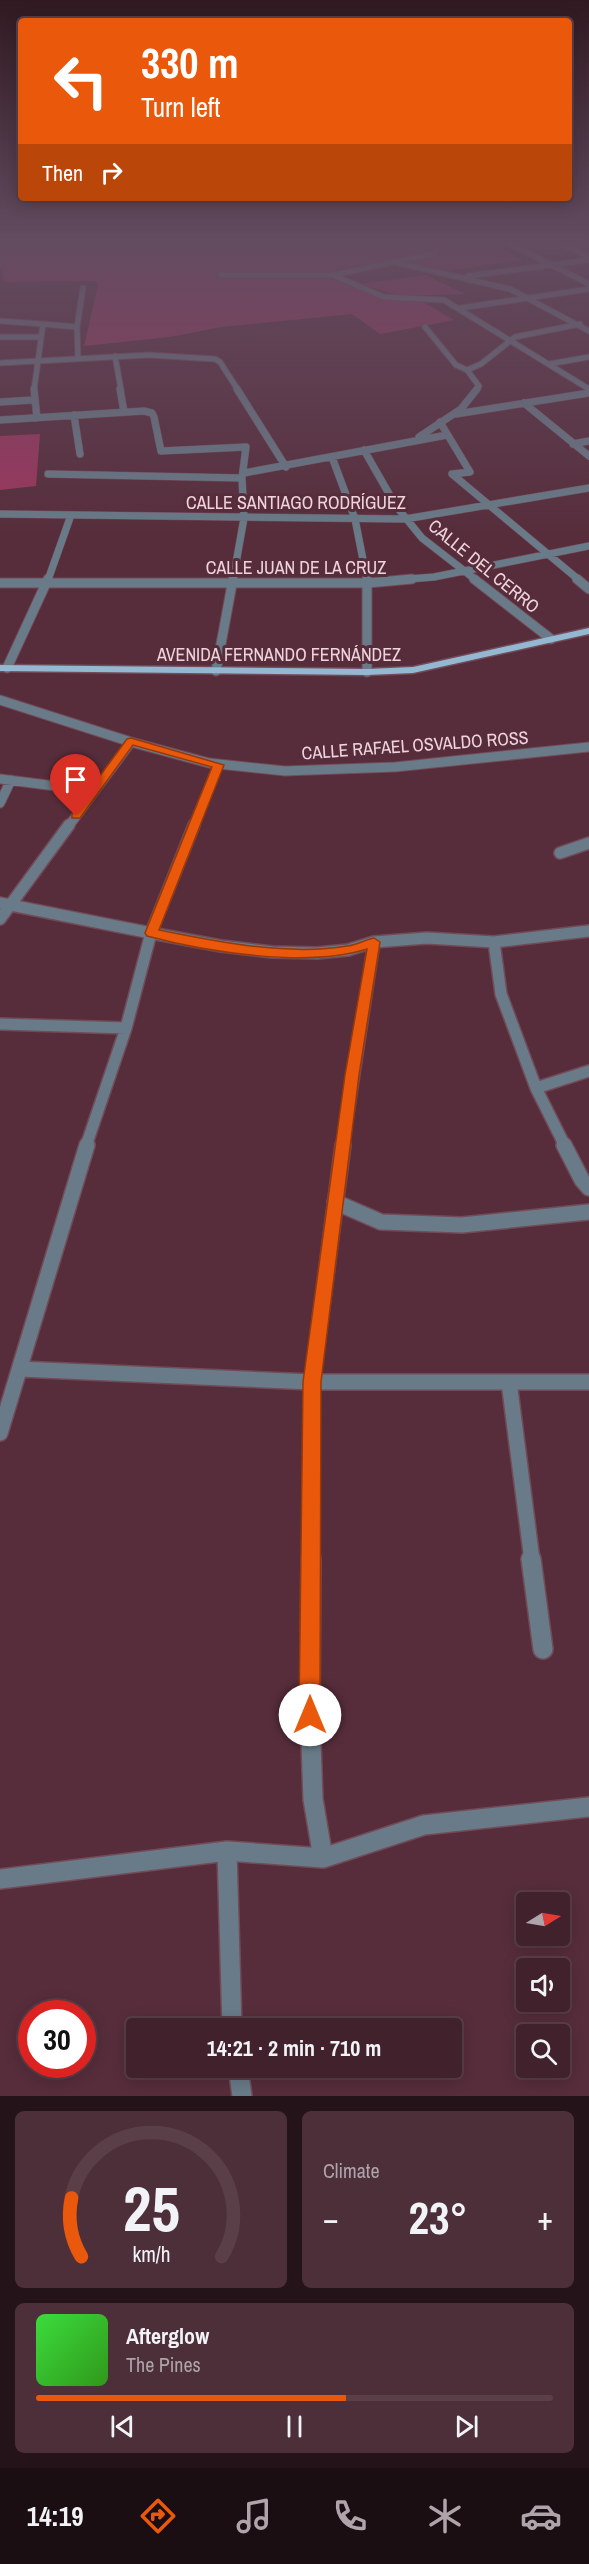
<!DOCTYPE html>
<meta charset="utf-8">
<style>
body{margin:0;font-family:"Archivo Narrow",sans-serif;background:#4c2f38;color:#f1f3f6;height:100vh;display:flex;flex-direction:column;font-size:22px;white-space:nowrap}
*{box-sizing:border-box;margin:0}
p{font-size:20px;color:#aea4a9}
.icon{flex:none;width:33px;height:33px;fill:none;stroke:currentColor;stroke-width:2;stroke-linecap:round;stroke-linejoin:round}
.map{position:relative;height:2096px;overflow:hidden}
.drawer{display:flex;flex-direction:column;gap:15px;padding:15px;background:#241318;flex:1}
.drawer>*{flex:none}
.guide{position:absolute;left:18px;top:18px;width:554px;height:183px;border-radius:6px;box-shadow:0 3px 15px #0003,0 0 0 2px #5a3f48;background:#ea580c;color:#fff;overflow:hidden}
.needle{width:39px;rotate:79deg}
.tools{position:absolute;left:516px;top:1892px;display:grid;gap:12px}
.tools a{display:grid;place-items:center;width:54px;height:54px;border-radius:6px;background:#41222c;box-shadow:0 3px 15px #0003,0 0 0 2px #5a3f48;font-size:30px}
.speed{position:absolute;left:18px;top:2000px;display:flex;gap:12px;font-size:30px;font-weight:700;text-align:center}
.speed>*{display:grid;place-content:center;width:78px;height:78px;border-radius:50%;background:#41222c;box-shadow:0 3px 15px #0003,0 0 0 2px #5a3f48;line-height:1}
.speed .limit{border:9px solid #d22;background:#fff;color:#111}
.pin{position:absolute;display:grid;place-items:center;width:51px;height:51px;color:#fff;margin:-62px -26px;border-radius:50% 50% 50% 0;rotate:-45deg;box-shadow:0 0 6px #0007}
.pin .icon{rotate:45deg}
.me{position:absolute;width:66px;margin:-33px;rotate:0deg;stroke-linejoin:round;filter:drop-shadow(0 0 4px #0008)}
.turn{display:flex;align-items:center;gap:21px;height:126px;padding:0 24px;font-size:27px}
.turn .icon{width:78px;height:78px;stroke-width:2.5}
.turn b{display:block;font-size:42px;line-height:51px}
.then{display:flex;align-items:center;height:57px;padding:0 24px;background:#0003;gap:12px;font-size:22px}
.big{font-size:45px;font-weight:700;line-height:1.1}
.drawer .tile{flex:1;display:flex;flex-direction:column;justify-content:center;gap:9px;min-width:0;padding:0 21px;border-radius:9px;background:#4c2f38}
.drawer .dial{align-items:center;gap:0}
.dial svg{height:156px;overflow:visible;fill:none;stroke:#5a3f48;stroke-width:7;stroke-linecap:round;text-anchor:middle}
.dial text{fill:#f1f3f6;stroke:none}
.song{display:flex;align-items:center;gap:18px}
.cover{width:72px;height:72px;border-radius:9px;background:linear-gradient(135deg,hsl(120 70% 55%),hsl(110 70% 35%))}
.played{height:6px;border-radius:3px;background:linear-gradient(90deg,#ea580c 60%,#5a3f48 60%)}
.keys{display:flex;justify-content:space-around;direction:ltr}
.heat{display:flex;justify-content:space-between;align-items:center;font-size:33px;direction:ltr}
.drawer .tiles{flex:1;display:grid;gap:15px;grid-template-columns:1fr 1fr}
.tile:last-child{grid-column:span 2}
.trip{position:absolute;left:126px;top:2018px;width:336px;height:60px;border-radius:6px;background:#41222c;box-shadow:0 3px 15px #0003,0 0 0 2px #5a3f48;font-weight:700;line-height:60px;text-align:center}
.tab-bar{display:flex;height:96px;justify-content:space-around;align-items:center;background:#1a0e12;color:#aea4a9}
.tab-bar .icon{width:42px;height:42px}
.tab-bar .on{color:#ea580c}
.tab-bar b{font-size:27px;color:#f1f3f6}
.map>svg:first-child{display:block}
</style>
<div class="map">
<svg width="589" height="2096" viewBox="0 0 589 2096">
<rect width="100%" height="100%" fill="#572d3b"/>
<path fill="#9c365e" d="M0 243H408L431 252 326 274 217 273 219 276 328 278 392 299 421 301 454 320 380 334 352 314 221 327 170 337 84 346 98 285 96 281 4 282 2 268H0Z
M414 243H490L522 260 444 271 404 262 441 254Z
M426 275 465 294 400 296 361 284Z
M40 434 36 486 0 490V436Z"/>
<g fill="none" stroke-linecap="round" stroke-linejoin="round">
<defs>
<path id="street-far5" d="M508 243 589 284
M562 244 589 257
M398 263 510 289 589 331
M221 275H333L435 253
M333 275 384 297 444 300 589 389
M468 276 589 260
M460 308 589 289
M0 321 43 324 34 390
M43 324 77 327 78 358
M77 327 83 288
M425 327 456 365 467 370 479 386 477 390
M0 337H40
M115 356 121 390
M0 363 149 355 215 359 220 362 238 390
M549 364 589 357
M467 370 481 364 515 337 580 324"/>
<path id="street-far4" d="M34 389 37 418
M120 389 124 412
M237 389 286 467
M0 402 33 400
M524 403 589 456
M456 414 589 393
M74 415 80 454
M0 420 144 411 152 413 154 417 161 451 246 447 242 478 244 518 233 580
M440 422 470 472 452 474 579 580
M419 437 461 409 477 389
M573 444 589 441
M364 450 396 506 422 538 476 580
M332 457 355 519 367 580
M244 473 447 435
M48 474 242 478
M0 514 405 519 589 488
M48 580 71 515
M396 580 434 577 589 546"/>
<path id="street-far3" d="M474 579 551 639
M577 579 589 589
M0 583H368L412 579
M7 668 48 579
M216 671 233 579
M367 672V579
M0 700 131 742 209 763 285 771 395 767 589 747
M0 779 95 791
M0 803 11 780
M68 827 131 742
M193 827 218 765"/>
<path id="street-far2" d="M194 825 151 933 221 946 272 952 317 953 348 950 374 942 427 938 494 942 589 931
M560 853 589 843
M0 903 151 933 126 1028 86 1146
M0 919 69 825
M494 942 501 994 536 1088 565 1146
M0 1024 126 1028
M536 1088 589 1071
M343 1146 374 942"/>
<path id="street-far1" d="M564 1145 582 1180 589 1188
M335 1202 381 1222 462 1225 589 1212
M20 1369 312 1382H589
M509 1382 532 1560
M0 1433 87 1145
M311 1560 312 1382 343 1145"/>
<path id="street" d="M311 1559 310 1715 313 1799 323 1858
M531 1559 543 1649
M227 1851 232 2028
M0 1879 227 1851 323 1858 424 1825 589 1807
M238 2067 242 2096"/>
<path id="primary" d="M589 628V634L413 673 367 675 0 671V665L367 669 413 667Z"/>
</defs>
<use href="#street-far5" stroke="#724b58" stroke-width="7"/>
<use href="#street-far4" stroke="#724b58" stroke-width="8"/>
<use href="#street-far3" stroke="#724b58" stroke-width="11"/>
<use href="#street-far2" stroke="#724b58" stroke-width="14"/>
<use href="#street-far1" stroke="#724b58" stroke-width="18"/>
<use href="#street" stroke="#724b58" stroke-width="22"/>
<use href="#primary" stroke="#724b58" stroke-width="3"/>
<use href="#street-far5" stroke="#697b88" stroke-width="5"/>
<use href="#street-far4" stroke="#697b88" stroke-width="7"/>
<use href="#street-far3" stroke="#697b88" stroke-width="9"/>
<use href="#street-far2" stroke="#697b88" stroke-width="11"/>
<use href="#street-far1" stroke="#697b88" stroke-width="15"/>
<use href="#street" stroke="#697b88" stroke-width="19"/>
<use href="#primary" fill="#94b8d2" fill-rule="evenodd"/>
</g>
<linearGradient id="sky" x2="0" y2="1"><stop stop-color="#301920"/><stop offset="0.45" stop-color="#634c60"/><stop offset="1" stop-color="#634c60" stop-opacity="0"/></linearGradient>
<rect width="589" height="537" fill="url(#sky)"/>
<path fill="#ea580c" stroke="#983908" stroke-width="1.5" d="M131 738 224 765 159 930C218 942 288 956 347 946 356 945 365 940 374 938L380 942 359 1075 321 1382 320 1715 317 1723 310 1726 302 1723 299 1715 303 1382 345 1075 367 949C308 968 207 952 147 936L145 933 212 767 133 745 80 818H72V814L127 739Z"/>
<g text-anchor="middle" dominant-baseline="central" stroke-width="6" stroke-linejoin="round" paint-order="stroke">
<g font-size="18" fill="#efd4db" stroke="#572d3b">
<text x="296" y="502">CALLE SANTIAGO RODRÍGUEZ</text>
<text transform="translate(484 566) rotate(39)">CALLE DEL CERRO</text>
<text x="296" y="567">CALLE JUAN DE LA CRUZ</text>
<text x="279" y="654">AVENIDA FERNANDO FERNÁNDEZ</text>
<text transform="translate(415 745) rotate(-4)">CALLE RAFAEL OSVALDO ROSS</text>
</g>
</g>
</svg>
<div class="tools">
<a><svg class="needle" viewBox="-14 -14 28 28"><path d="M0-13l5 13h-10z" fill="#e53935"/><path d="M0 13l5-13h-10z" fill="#aea4a9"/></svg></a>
<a><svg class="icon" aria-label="sound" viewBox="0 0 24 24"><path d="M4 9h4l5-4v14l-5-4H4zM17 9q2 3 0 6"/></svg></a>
<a><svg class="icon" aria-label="search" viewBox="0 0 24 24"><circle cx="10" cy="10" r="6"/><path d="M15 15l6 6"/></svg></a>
</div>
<div class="speed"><div class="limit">30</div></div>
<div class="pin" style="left:76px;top:816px;background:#d93025"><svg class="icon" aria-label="arrive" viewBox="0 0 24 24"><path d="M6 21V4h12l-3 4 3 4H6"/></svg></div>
<svg class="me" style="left:310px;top:1715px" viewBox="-20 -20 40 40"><circle r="19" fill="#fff"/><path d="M0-13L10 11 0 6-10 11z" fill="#ea580c"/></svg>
<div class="trip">14:21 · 2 min · 710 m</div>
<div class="guide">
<div class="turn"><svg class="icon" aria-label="left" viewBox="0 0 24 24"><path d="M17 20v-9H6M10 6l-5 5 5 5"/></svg><div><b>330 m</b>Turn left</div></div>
<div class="then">Then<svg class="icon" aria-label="right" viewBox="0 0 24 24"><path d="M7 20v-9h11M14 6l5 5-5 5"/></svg></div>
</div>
</div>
<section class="drawer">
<div class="tiles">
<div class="tile dial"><svg viewBox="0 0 100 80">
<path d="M14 69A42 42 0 1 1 86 69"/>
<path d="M14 69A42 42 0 0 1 9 39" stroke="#ea580c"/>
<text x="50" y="56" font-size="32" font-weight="700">25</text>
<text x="50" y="72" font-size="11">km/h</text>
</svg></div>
<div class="tile"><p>Climate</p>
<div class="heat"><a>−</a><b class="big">23°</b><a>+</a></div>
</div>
<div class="tile">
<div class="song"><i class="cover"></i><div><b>Afterglow</b><p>The Pines</p></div></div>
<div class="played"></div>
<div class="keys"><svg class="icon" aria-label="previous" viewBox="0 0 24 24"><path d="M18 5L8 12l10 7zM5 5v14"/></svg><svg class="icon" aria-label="pause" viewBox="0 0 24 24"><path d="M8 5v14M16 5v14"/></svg><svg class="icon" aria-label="next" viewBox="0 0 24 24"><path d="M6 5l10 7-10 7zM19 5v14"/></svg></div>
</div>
</div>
</section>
<nav class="tab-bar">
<b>14:19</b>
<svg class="icon on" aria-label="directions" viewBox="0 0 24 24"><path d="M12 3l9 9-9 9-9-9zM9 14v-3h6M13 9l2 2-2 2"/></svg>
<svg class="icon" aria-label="music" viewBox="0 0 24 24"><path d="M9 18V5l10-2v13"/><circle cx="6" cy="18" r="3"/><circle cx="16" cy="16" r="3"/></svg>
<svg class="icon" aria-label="phone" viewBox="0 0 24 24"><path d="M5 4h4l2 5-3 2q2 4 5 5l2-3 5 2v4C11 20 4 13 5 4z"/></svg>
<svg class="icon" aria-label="climate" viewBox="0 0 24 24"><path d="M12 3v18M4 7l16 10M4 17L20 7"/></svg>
<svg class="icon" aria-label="car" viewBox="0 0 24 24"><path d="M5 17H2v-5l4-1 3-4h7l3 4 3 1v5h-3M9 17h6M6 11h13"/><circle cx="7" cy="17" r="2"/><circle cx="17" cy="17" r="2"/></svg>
</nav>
